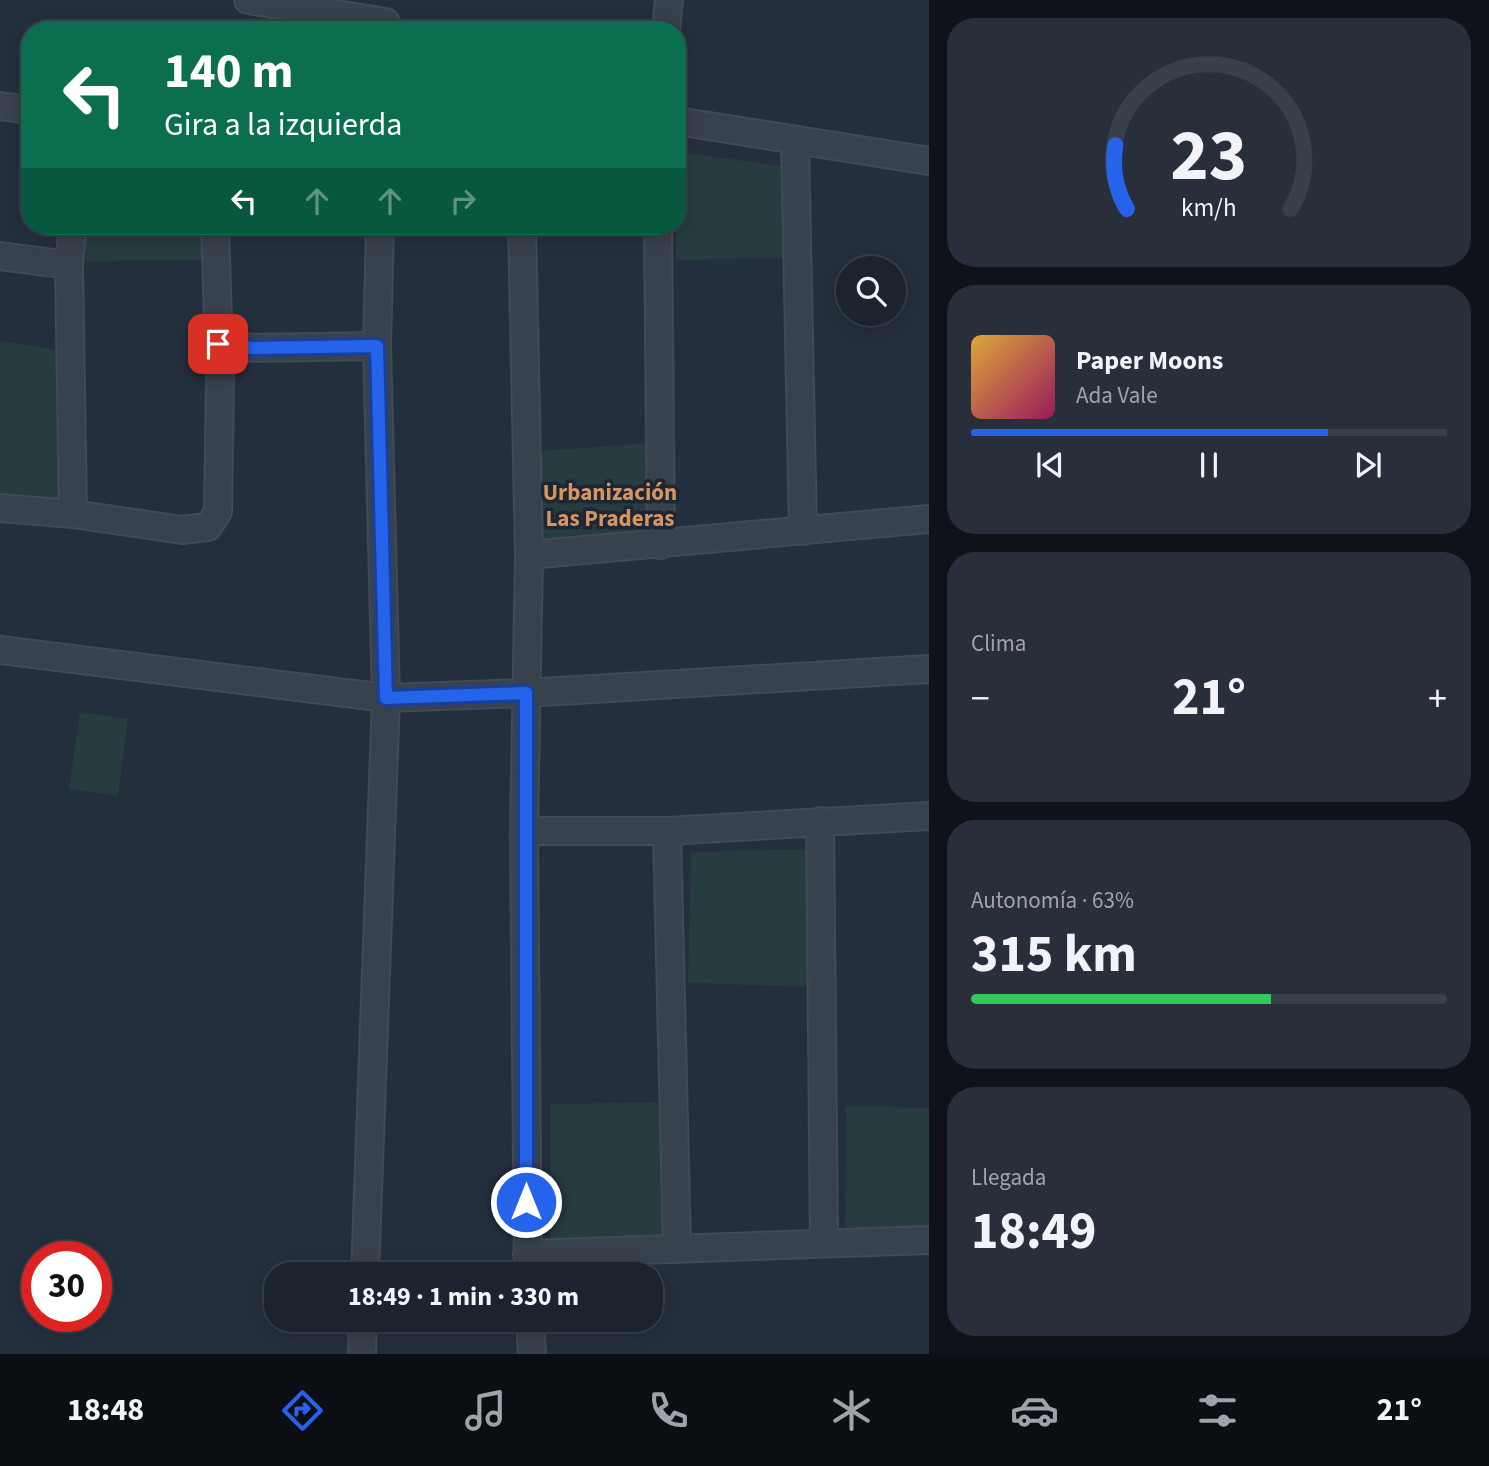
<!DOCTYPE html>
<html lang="es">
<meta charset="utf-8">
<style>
body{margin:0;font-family:"Source Sans 3",sans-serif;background:#282f3a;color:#f1f3f6;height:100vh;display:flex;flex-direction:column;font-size:26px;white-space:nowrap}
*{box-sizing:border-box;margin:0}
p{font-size:23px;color:#a0a4aa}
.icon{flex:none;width:38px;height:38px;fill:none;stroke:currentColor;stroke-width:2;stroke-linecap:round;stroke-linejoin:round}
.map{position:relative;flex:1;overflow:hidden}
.panel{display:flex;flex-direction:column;gap:18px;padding:18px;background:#0f1319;width:560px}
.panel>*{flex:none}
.banner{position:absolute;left:21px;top:21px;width:665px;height:214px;border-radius:28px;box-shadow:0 4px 18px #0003,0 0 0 2px #39404a;background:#0b6e4f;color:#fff;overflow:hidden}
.buttons{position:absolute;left:836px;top:256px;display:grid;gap:14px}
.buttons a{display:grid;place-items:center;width:70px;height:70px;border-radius:50%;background:#1b232e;box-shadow:0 4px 18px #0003,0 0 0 2px #39404a;font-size:35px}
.speed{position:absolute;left:21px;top:1241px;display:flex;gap:14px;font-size:35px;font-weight:700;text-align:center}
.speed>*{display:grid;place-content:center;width:91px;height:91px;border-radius:50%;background:#1b232e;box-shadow:0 4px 18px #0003,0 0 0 2px #39404a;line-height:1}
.speed .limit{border:10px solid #d22;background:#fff;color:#111}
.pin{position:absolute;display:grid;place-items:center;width:60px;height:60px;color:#fff;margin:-30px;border-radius:14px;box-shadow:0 4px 10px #0006}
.me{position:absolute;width:77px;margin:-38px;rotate:0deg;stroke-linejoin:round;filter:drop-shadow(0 0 5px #0008)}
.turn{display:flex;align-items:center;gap:24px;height:147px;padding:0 28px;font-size:32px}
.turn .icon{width:91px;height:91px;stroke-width:2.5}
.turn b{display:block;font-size:49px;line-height:60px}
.lanes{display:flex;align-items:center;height:66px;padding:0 28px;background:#0003;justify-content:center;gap:35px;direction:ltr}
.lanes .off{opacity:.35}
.big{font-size:52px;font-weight:700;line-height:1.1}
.panel .widget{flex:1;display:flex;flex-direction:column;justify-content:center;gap:10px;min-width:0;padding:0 24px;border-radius:28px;background:#282f3a}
.panel .dial{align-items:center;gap:0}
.dial svg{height:182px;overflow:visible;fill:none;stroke:#39404a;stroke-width:7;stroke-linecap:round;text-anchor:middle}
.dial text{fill:#f1f3f6;stroke:none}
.song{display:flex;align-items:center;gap:21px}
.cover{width:84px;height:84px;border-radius:10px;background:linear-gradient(135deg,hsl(40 70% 55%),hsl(330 70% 35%))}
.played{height:7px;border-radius:4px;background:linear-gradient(90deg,#2563eb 75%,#39404a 75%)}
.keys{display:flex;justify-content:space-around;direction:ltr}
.heat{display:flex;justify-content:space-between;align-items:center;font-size:38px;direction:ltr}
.charge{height:10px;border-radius:5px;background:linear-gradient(90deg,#34c759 63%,#39404a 0)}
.trip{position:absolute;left:264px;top:1262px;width:399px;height:70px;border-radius:28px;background:#1b232e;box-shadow:0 4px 18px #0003,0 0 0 2px #39404a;font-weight:700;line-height:70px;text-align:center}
.dock{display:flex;height:112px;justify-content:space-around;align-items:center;background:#0b0e12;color:#a0a4aa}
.dock .icon{width:49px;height:49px}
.dock .on{color:#2563eb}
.dock b{font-size:32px;color:#f1f3f6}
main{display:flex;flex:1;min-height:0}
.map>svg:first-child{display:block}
</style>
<main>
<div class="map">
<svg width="929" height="1354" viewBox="0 0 929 1354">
<rect width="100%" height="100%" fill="#242f3e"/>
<path fill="#263c3f" d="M677 152 791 167 792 258 676 260Z
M86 226H208L206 260 86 261Z
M0 341 64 351 66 503 0 504Z
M653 443 654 534 539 542V451Z
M80 712 128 719 118 796 69 789Z
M810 849 812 987 688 983 691 852Z
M667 1102 665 1244 550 1248V1104Z
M846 1106 929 1108V1239L845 1241Z"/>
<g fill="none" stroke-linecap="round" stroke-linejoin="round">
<defs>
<path id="minor" d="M248 0 386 22
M666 30 669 0
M0 106 30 110
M677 121 929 161
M795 141 803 531
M522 226 529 555 524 831 528 1274
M658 226 661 545
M0 256 69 265
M218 343 252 348 377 346
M0 508 73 514 182 530 208 527 218 512 220 382 215 226
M73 514 69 265 73 226
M529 555 929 519
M0 650 386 698 526 693 929 669
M820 821 824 1242
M524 831H667L929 816
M667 831 677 1249
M527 1254 929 1240
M365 1274 386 698 377 346 380 226
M530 1320 532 1354
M362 1354 363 1320"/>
</defs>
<use href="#minor" stroke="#414a57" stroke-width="30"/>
<use href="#minor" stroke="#38414e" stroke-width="26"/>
</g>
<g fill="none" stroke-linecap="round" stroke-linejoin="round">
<defs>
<path id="route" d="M218 344 252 348 377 346 386 698 526 693V1202"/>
</defs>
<use href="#route" stroke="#184099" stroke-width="18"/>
<use href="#route" stroke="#2563eb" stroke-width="12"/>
</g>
<g text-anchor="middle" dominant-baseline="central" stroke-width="7" stroke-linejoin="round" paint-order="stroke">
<g font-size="23" font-weight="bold" fill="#d59563" stroke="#1d2633">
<text x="610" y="492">Urbanización<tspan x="610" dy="26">Las Praderas</tspan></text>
</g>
</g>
</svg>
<div class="buttons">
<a><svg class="icon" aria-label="search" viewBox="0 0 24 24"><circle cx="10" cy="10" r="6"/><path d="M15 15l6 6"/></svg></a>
</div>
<div class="speed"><div class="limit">30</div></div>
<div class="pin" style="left:218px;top:344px;background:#d93025"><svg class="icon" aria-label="arrive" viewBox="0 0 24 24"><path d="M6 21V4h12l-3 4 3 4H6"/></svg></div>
<svg class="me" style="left:526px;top:1202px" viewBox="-20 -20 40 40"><circle r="17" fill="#2563eb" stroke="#fff" stroke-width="3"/><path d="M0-11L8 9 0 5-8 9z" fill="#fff"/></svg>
<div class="trip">18:49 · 1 min · 330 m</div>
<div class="banner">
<div class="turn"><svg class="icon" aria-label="left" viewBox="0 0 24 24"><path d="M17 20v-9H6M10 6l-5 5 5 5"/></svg><div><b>140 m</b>Gira a la izquierda</div></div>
<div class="lanes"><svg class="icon" aria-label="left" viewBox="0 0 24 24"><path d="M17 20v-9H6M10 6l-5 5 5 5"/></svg><svg class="icon off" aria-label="ahead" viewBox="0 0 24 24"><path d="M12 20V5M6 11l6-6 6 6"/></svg><svg class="icon off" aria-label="ahead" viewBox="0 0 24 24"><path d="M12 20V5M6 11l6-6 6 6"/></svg><svg class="icon off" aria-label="right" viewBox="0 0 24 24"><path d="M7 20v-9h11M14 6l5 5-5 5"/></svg></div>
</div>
</div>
<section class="panel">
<div class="widget dial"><svg viewBox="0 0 100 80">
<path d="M14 69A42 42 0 1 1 86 69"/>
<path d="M14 69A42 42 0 0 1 9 41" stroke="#2563eb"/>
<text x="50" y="56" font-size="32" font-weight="700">23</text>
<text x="50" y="72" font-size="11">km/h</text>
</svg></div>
<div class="widget">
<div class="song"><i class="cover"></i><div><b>Paper Moons</b><p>Ada Vale</p></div></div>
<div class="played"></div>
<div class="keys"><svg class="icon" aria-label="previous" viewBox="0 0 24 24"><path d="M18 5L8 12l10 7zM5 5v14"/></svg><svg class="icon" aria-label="pause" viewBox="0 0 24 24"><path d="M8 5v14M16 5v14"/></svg><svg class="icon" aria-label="next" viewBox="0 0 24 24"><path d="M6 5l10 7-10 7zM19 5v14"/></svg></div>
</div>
<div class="widget"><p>Clima</p>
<div class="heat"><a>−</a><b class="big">21°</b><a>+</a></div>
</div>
<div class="widget"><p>Autonomía · 63%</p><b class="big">315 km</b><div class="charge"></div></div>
<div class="widget"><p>Llegada</p><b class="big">18:49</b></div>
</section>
</main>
<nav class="dock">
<b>18:48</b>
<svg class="icon on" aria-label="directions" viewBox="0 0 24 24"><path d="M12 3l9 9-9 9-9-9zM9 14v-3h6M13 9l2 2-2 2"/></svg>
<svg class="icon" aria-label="music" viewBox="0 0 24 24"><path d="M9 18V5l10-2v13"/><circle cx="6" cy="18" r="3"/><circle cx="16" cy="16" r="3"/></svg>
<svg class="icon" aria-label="phone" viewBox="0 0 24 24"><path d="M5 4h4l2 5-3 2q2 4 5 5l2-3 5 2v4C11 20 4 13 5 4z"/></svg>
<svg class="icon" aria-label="climate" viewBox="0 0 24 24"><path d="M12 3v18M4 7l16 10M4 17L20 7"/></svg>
<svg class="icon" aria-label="car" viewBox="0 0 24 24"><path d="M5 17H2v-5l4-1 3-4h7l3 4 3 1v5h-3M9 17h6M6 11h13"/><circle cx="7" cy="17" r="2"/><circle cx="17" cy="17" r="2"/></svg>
<svg class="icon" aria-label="filters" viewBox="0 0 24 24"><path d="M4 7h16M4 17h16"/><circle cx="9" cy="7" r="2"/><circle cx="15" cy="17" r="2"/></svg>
<b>21°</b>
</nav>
